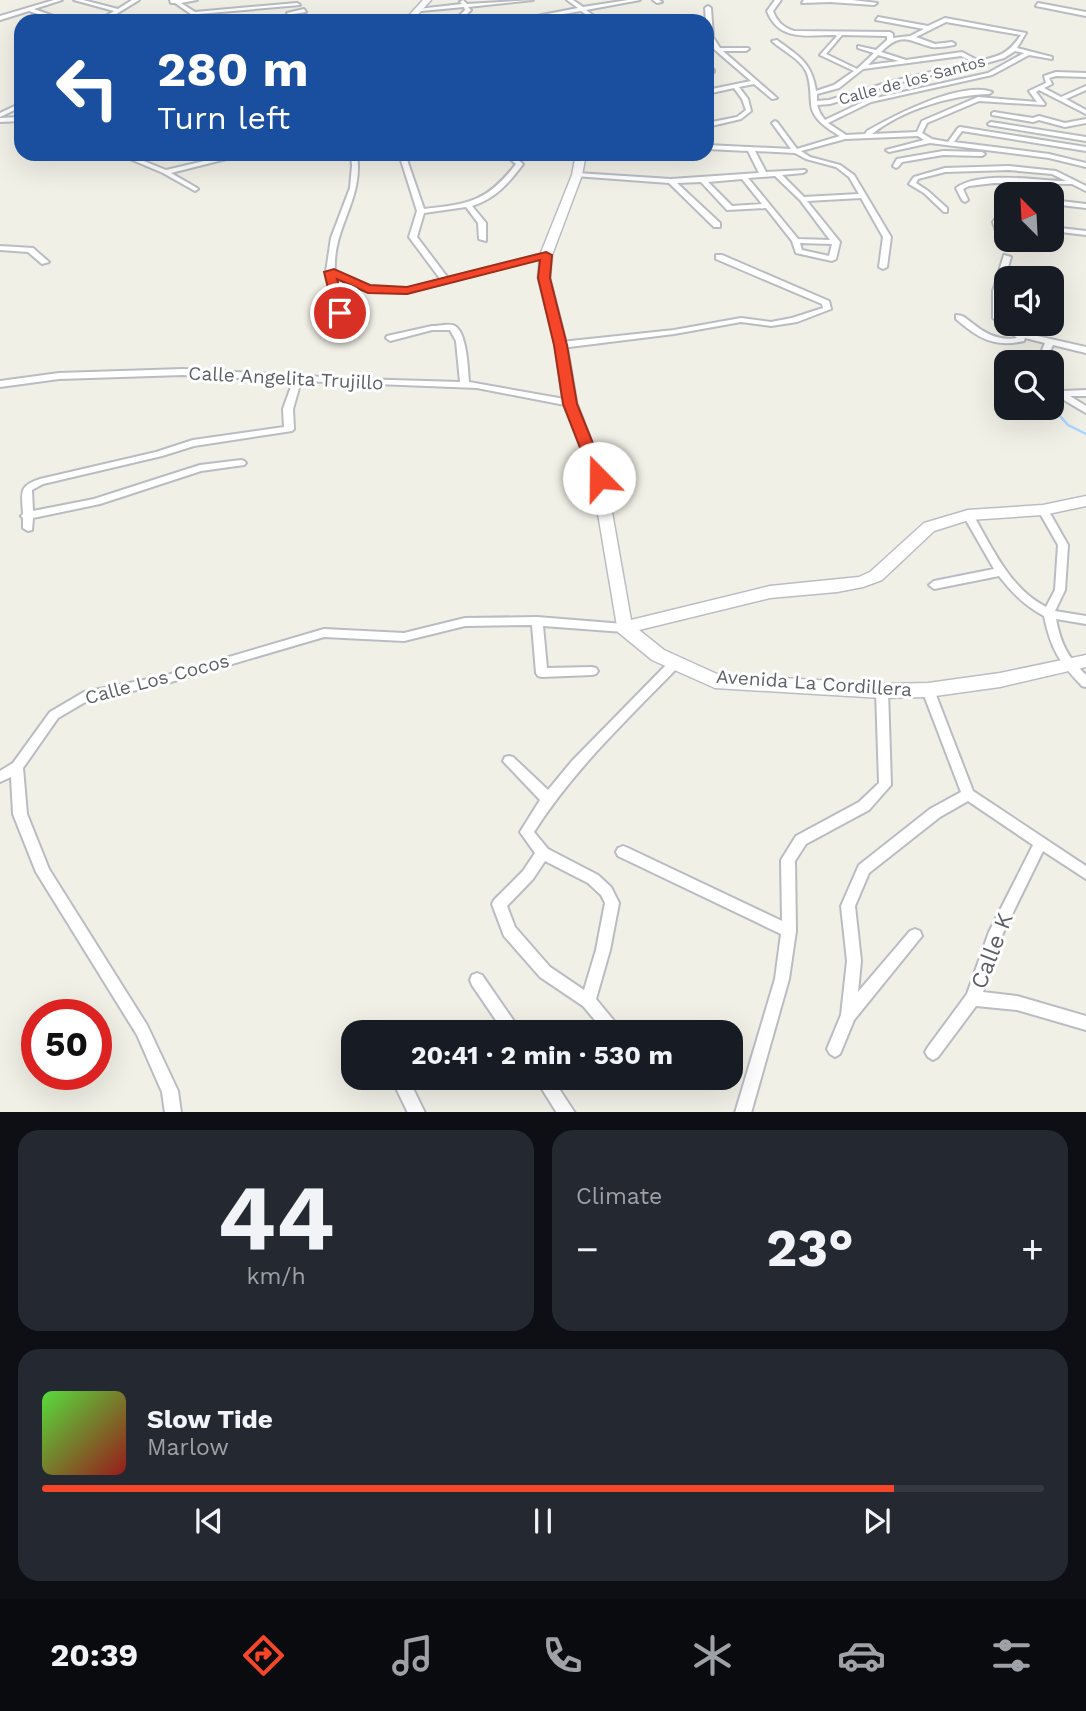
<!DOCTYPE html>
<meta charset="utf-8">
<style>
body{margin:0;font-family:"Work Sans",sans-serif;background:#242831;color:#f1f3f6;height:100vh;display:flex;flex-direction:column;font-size:26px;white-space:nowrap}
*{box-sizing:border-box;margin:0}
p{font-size:23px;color:#9ea1a6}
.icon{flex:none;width:38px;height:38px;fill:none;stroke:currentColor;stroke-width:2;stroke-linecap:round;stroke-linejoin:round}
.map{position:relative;height:1112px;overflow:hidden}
.details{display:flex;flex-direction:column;gap:18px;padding:18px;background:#0d0f14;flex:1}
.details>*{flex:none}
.guide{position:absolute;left:14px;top:14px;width:700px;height:147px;border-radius:21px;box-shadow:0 7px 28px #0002;background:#1a4fa0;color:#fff;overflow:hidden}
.needle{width:46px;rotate:336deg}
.fabs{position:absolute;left:994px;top:182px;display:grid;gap:14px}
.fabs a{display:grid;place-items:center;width:70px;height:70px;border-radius:14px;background:#171b24;box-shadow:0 7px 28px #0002;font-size:35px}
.speed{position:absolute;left:21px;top:999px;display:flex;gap:14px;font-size:35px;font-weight:700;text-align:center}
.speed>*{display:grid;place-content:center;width:91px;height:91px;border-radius:50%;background:#171b24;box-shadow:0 7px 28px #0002;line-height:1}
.speed .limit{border:10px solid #d22;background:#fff;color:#111}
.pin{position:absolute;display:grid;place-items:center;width:60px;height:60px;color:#fff;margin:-30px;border:4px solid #fff;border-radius:50%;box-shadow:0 2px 7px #0007}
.me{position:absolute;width:77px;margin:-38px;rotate:338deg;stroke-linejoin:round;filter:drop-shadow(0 0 5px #0008)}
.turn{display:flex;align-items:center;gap:24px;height:147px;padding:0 28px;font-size:32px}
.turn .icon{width:91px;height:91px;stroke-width:2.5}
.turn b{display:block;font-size:49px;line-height:60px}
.big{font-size:52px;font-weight:700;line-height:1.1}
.details .tile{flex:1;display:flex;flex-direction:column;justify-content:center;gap:10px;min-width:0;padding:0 24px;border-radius:21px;background:#242831}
.details .dial{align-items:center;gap:0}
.dial b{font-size:91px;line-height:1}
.song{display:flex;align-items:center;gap:21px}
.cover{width:84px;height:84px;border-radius:10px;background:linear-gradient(135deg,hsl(110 70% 55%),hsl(0 70% 35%))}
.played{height:7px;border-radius:4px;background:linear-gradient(90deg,#f54629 85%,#363941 85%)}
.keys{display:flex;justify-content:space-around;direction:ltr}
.heat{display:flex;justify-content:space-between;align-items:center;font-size:38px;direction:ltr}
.details .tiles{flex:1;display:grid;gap:18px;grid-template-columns:1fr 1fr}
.tile:last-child{grid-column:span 2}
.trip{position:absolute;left:341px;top:1020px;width:402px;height:70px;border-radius:21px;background:#171b24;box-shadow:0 7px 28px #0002;font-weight:700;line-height:70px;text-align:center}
.tabs{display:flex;height:112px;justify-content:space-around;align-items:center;background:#090b0e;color:#9ea1a6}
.tabs .icon{width:49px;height:49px}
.tabs .on{color:#f54629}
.tabs b{font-size:32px;color:#f1f3f6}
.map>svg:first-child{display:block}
</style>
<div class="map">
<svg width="1086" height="1113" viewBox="0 0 1086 1113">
<rect width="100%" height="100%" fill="#f1f0e7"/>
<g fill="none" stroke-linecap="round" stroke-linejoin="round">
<path stroke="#a9d5ff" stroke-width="2.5" d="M1059 415 1068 425 1086 434"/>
<defs>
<path id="street" d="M54 0H62L34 9 67 21H59L29 11 0 20V16Z
M74 0H83L118 9 132 0H139L105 21H98L114 11Z
M170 0H197L181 3 195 12 297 3 300 5 198 14 208 21H201L175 3H171Z
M463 0 467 4 533 0 468 7 471 10 460 21H454L465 10 464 7 421 11 418 9 462 4 460 2Z
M567 0H573L583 7 628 0H640L586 10 594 16 591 18 581 11 540 18 537 16 578 8Z
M653 0H659L662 2 657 3Z
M775 0H781L773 11C777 22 783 27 794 31L890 32 893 34V38L910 36 924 29 876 20 878 17 928 26 945 18 1026 33 1017 48 1052 57V59L1029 55 992 75 871 102 828 123 846 135 865 134 867 131C895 115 961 81 992 92L989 94C950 95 902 110 872 134L917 132 922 121 978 97 1037 102 1029 91 1046 83 1044 76 1056 72 1086 73V77L1056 76 1049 78 1052 84 1044 88 1061 97 1086 86V90L1066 99 1086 110V114L1039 90 1036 92 1045 104 1044 105 979 101 927 123 922 133 932 139 948 142 958 128 960 127 1086 147V151L962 131 954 142 1049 154 1086 163V167L1049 158 930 143 889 152 886 150 924 140 918 136 845 139 801 151 810 157 840 165 854 175 891 237 887 267 883 269 879 267 883 237 861 198 807 201 840 242 836 259 832 261 796 253 792 241 766 208 727 210 701 182 677 183 720 223V227H714L669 183 575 176 574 175 577 173 671 179 759 173 748 151 707 149V145L791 149 772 123 775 121 777 122 797 149 840 136C828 129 812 119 811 104 810 94 811 82 806 71 799 58 783 51 772 41L777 40C798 56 812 62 816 91L834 85 854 71 820 55 837 36 835 35C808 35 779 42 767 11ZM946 22 1021 35C1008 54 1000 56 979 61L962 52 906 60 881 52C902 31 908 41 932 47 939 48 947 46 954 45L955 44 952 42 935 44 916 37ZM842 35 887 36V40L876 50 858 46V48L874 53 857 69 826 54ZM1015 51 1024 53 988 73 867 100 825 120 820 113 817 105 830 104 897 83 977 65H982L983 64 1004 58ZM878 55 899 61 868 65ZM961 56 973 62 893 81 829 100 817 101V94L839 88 863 69ZM755 151 795 153 806 159 836 167 849 177 859 194 804 197 782 175 803 173 806 171 805 170 766 172ZM775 176 800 200 830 240 798 239 748 178ZM742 179 762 204 732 206 708 182ZM800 243 832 244 829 256 802 250Z
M804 0H852L877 3 874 5 830 2 802 3Z
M1038 3 1086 12V16L1036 6Z
M708 6 711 8 713 37 720 48H748L749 49 746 51H723L777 98 772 99 754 84 739 87 748 99 751 111 741 119 707 127V123L737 117 746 110 742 99 734 88 707 94V90L751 81 715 50 707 37 705 8Z
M304 9 306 12 293 14 298 21H292L287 13Z
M707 65 714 70V72L707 70Z
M21 103V107L0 117V113Z
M994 112 1033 118 1039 116 1065 123 1086 119V123L1065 127 1039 120 1033 122 992 115V113Z
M21 117V121L0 122V118Z
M991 122 1086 137V141L989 125 988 124Z
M943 151 982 152 985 154 982 156 943 155 902 162 898 167 896 168 893 166 897 159Z
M126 154H132L134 157 166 170 234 154H246L171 173 197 188 198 189 195 191 163 173 130 159Z
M351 154H357C364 200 332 227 335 272L369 287 407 289 441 280 409 237 417 211 399 154H405L424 209C469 204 487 202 516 164L504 154H511L523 164C509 183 495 199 472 206L486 223V241L479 239 478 223 466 207 424 213 417 237 448 278 546 253 550 255 407 293 368 291 336 278 344 313 340 315H337L326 272 331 238 350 188 352 166Z
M1009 166 1056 171 1086 186V191L1072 184 994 183 969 186 963 189 968 200 965 202 962 200 956 188C980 170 1036 181 1066 181L1052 174 1009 170 945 172 918 179 916 183 928 191 947 208V212H944L924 193 909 184 914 177 945 168Z
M1052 200 1086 204V208L1052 204Z
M1003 207H1006V214L1001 222 1002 228 1006 229V233L996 231 993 222Z
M1052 227 1086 231V235L1052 231Z
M0 246 33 248 49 262 42 264 28 252 0 250Z
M716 255H722L829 301 831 309 797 322 771 326 741 322 674 334 561 348 557 345 561 342 674 330 741 318 771 322 792 318 823 308 822 304 716 259Z
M1004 255 1011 257 1001 291V317L1006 321V324H1010L1024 333 1086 347V353L1053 345 1045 362H1037L1045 343 1025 338 1024 341C994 348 978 338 956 319V315C964 315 966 319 972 323 985 334 999 341 1017 338L993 318V291Z
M432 326C438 326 451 323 455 326 467 333 468 370 469 382L570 400 574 403 570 406 477 388 301 381 293 409 294 429 292 431 194 446 162 456 43 484 32 490 33 511 94 499 200 465 241 460 244 461 246 463 244 465 201 471 100 504 33 518 32 530 28 531 23 528V518L21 516 23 514C22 493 18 486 40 479L156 452 193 440 284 427 283 409 293 381 183 375 59 379 0 387V381L59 373 183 369 358 379 460 382 456 341 450 330H432L390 341 386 338 387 336Z
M1052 386 1062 391 1086 390V396H1070L1086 406V413L1052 393Z
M1043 507 1047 508 1068 545 1065 590 1055 611 1086 616V624L1056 619C1061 645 1068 657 1086 675V687L1082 686C1059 662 1051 649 1044 616 1025 606 1012 593 999 576L934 589 929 585 934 581 994 569 963 515 968 512 972 513C992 547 1009 588 1046 607L1055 590 1058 545 1038 510Z
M537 617 624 624 628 625 630 628 628 631 624 632 543 626 547 668 592 667 596 668 598 671 596 674 592 675 542 677 538 676 536 673 532 625 465 626 404 641 324 637 164 684 87 701 58 718 23 768 27 814 49 869 147 1025 178 1091 181 1113H165L162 1092 137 1035 36 872 13 814 11 777 0 782V771L13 763 50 712 84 692 164 676 324 629 404 633 465 618Z
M675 659 679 660 681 663 679 666C628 719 574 769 534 832L548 849 598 875 611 887 619 903 610 950 596 999 619 1027 622 1032H605L583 1006 540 977 504 936 492 904 494 900 523 871 535 853 520 832 540 800 503 761 505 757 509 756 513 757 548 790 572 761 671 660ZM545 861 588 883 601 895 605 903 596 950 584 990 550 967 515 927 507 906 533 879Z
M928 685 932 687 934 690 973 791 1086 866V879L1043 851 1003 933 983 992 1017 996 1086 1016V1030L1017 1010 976 1006 938 1057 933 1060 928 1057 925 1052 928 1047 967 994 989 932 1033 845 968 801 940 817 869 873 855 906 861 961 858 992 910 931 915 929 920 931 922 936 854 1020 840 1054 835 1057 830 1054 827 1049 841 1015 847 961 841 906 859 865 930 809 961 792 922 690 924 687Z
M882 686 886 688 888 691 891 785 869 810 806 844 795 861 796 931 789 979 751 1113H735L775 979 781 934 618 856 616 852 618 848 623 846 628 848 782 921 781 860 796 836 859 802 879 783 876 691 878 688Z
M477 973 482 975 518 1027 520 1032H504L472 985 470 980 472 975Z
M403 1078 409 1080 425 1113H408L395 1086 397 1080Z
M535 1078H552L575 1113H557Z"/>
<path id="secondary" d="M423 0H431L412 21H404Z
M576 154H586L582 175 552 255 550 278 567 345 577 403 606 478 631 620 770 586 859 577 870 572 924 523 968 510 1043 505 1086 496V506L1043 515 969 520 934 531 882 580 863 587 837 592 770 598 639 630 664 650 717 674 882 684 928 683 1000 673 1086 655V667L1000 687 928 697 882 698 715 688 652 660 618 632 592 478 563 403 555 345 538 278 540 255 572 175Z"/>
</defs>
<use href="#street" stroke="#b9bcc1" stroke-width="4"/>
<use href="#secondary" stroke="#babdc3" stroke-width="3"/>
<use href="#street" fill="#fff" fill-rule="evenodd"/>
<use href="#secondary" fill="#fff" fill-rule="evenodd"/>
</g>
<path fill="#f54629" stroke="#9f2e1b" stroke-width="2" d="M546 252 552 255 550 278 567 345 577 404 607 478 599 483 592 478 563 404 554 345 538 278 540 260 407 294 368 293 337 279 346 313 340 317 334 313 324 272 334 269 370 285 407 287Z"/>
<g text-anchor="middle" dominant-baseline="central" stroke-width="6" stroke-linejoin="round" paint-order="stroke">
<g font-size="16" fill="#5e6268" stroke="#fff">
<text transform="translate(912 80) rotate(-15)">Calle de los Santos</text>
</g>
<g font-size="19" fill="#5e6268" stroke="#fff">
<text transform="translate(286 378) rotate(3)">Calle Angelita Trujillo</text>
<text transform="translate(157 679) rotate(-15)">Calle Los Cocos</text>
<text transform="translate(814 683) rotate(4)">Avenida La Cordillera</text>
</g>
<g font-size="23" fill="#5e6268" stroke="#fff">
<text transform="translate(992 951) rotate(-69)">Calle K</text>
</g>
</g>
</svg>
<div class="fabs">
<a><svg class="needle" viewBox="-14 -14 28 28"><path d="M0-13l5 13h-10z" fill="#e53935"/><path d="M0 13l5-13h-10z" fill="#9ea1a6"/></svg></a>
<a><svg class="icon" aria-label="sound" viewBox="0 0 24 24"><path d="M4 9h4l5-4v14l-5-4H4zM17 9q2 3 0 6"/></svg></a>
<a><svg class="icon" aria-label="search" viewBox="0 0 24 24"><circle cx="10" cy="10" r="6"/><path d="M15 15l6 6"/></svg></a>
</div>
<div class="speed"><div class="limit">50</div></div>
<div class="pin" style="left:340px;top:313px;background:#d93025"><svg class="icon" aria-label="arrive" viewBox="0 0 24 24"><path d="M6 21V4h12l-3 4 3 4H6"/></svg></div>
<svg class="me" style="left:599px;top:478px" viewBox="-20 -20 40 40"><circle r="19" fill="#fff"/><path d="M0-13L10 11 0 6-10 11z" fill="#f54629"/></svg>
<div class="trip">20:41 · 2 min · 530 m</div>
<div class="guide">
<div class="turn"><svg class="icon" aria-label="left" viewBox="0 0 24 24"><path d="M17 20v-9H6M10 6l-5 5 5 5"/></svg><div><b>280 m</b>Turn left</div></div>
</div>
</div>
<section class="details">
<div class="tiles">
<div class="tile dial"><b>44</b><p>km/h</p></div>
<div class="tile"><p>Climate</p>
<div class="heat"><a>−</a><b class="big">23°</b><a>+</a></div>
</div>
<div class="tile">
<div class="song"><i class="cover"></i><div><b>Slow Tide</b><p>Marlow</p></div></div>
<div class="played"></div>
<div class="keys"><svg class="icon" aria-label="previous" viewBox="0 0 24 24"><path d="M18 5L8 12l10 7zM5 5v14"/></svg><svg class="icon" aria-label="pause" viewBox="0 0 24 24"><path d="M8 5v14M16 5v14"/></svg><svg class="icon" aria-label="next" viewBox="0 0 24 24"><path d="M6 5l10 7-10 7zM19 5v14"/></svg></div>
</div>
</div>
</section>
<nav class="tabs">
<b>20:39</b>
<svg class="icon on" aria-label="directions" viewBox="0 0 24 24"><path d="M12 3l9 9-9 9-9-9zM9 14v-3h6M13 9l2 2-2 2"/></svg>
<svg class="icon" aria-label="music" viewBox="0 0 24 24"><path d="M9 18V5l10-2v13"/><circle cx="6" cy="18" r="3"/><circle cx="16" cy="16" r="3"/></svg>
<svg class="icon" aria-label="phone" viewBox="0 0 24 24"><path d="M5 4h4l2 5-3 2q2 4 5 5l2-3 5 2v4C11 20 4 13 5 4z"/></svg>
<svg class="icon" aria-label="climate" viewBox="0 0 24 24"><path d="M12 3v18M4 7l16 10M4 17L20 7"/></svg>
<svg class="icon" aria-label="car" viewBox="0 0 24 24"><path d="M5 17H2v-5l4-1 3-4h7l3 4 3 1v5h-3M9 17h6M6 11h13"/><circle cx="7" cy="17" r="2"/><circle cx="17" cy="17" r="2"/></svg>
<svg class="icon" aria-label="filters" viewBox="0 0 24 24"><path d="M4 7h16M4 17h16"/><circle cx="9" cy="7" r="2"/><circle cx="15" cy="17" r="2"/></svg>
</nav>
